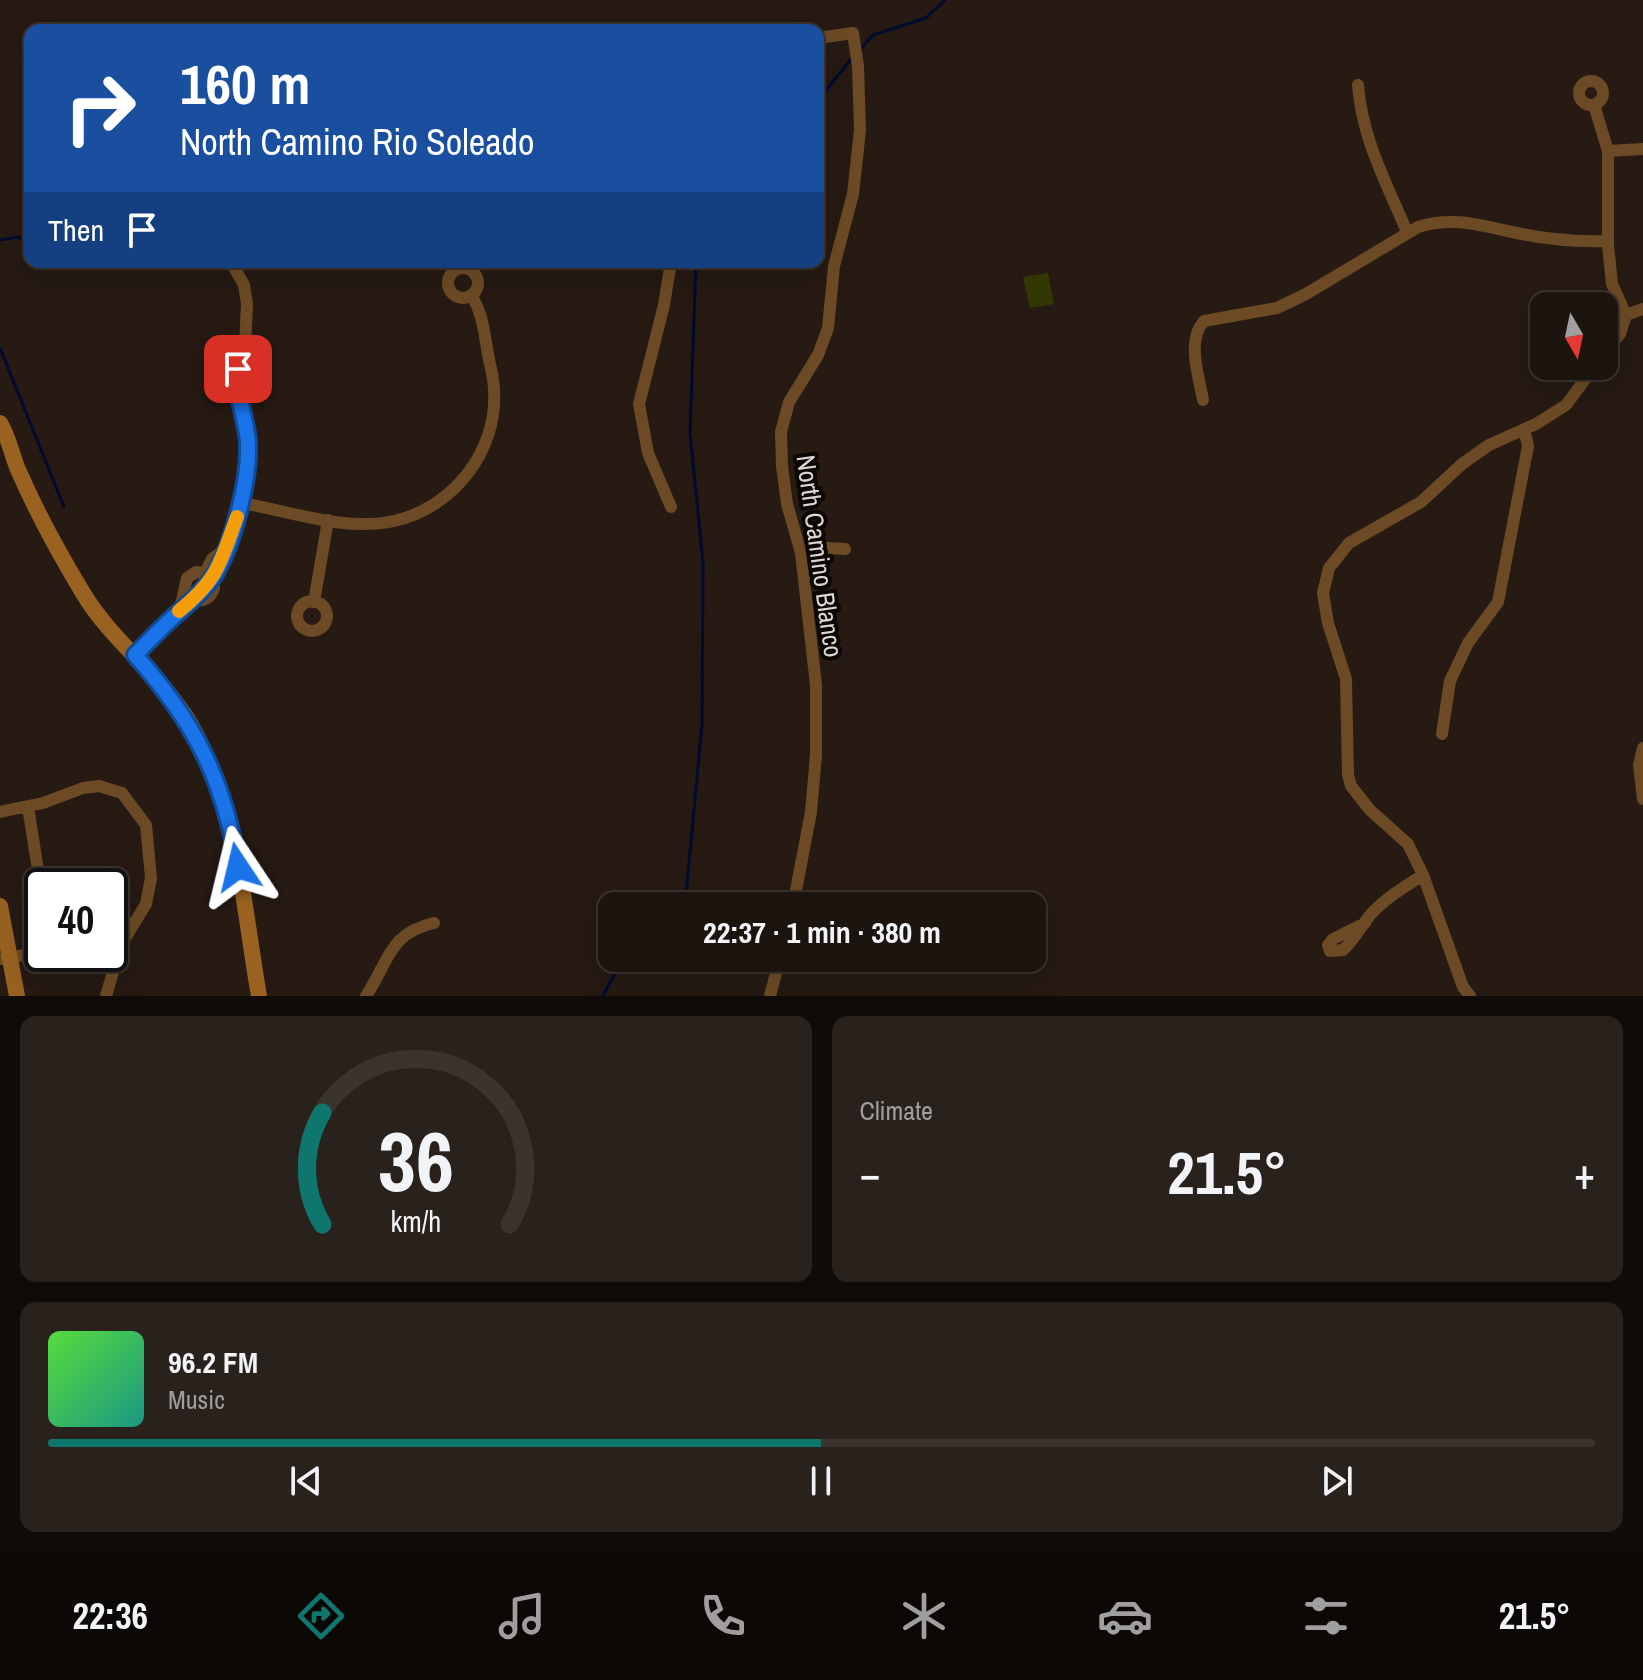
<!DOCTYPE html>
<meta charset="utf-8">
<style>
body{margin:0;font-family:"Archivo Narrow",sans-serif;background:#29211c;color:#f1f3f6;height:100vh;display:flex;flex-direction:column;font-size:30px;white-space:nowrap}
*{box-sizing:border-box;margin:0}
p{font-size:26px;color:#a09e9e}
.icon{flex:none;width:44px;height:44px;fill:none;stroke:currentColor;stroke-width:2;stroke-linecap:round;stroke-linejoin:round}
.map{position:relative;height:996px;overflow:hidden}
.side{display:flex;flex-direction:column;gap:20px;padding:20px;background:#0f0b08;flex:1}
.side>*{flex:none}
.banner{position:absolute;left:24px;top:24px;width:800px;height:244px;border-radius:16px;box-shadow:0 8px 32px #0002,0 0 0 2px #3a332e;background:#1a4fa0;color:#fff;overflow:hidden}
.needle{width:52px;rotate:171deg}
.fabs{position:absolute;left:1530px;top:292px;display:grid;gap:16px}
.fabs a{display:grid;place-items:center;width:88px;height:88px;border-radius:16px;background:#1c140e;box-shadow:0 8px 32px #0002,0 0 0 2px #3a332e;font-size:40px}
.speed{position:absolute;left:24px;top:868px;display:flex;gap:16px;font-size:40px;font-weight:700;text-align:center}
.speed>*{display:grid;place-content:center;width:104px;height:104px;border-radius:50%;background:#1c140e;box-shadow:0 8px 32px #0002,0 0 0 2px #3a332e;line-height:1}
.speed .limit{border:4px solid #111;border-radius:12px;background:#fff;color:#111}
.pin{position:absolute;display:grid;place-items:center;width:68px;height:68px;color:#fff;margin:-34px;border-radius:16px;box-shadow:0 4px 12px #0006}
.me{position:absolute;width:88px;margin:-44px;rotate:350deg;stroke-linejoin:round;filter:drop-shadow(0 0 6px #0008)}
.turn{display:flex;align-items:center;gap:28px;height:168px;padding:0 24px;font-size:36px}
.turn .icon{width:104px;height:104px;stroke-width:2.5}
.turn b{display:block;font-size:56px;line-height:68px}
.then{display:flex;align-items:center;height:76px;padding:0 24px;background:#0003;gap:16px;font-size:30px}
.big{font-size:60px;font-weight:700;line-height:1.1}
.side .card{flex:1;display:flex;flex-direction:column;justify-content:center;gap:12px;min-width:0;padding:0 28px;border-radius:16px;background:#29211c}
.side .dial{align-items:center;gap:0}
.dial svg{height:208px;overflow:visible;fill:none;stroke:#3a332e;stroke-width:7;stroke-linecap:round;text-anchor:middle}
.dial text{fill:#f1f3f6;stroke:none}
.song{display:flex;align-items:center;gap:24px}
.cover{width:96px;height:96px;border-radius:12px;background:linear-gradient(135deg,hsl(110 70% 55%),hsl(170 70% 35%))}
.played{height:8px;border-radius:4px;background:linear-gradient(90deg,#0f766e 50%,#3a332e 50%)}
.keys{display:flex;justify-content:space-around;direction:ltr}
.heat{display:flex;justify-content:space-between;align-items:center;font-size:44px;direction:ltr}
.side .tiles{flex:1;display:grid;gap:20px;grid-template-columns:1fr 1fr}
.card:last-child{grid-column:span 2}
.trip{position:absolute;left:598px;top:892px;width:448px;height:80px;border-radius:16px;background:#1c140e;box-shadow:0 8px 32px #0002,0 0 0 2px #3a332e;font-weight:700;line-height:80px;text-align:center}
.menu{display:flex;height:128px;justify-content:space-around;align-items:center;background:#0b0806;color:#a09e9e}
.menu .icon{width:56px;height:56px}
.menu .active{color:#0f766e}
.menu b{font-size:36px;color:#f1f3f6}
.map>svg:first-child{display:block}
</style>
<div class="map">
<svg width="1643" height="996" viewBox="0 0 1643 996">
<rect width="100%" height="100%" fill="#261a13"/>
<path fill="#323802" d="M1048 273 1054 304 1030 308 1023 277Z"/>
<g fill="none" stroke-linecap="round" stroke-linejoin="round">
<path stroke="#000b2e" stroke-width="3" d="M859 51 873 35 926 18 945 0
M818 100 851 59
M0 240 17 237 30 241
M0 348 64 507
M685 906 702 724 703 562 690 433 696 262
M603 996 617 969 653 958"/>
<path stroke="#6c4a25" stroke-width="12" d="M1579 93a12 12 0 1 1 24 0a12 12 0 1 1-24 0Z
M1358 85C1362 139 1387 184 1407 232
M1594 105 1608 151V245L1612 284 1626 315 1620 334 1604 353
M1608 151 1643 149
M46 262H55
M448 283a15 15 0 1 1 30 0a15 15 0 1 1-30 0Z
M1626 315 1643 309
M1203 400C1199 376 1186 341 1204 321L1277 308 1306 294 1418 227C1455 215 1485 227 1522 234 1551 240 1578 242 1608 241
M242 503C290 511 345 532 394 521 453 508 498 451 494 390 494 378 490 366 488 354 484 333 483 313 471 295
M671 507 648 453 639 404 664 305 671 262
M225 549 243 499 248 444 236 382 245 346 247 304 244 285 231 262
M801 553 826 548 845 549
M194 599C204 603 211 597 214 588L211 577
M297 616a15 15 0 1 1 30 0a15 15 0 1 1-30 0Z
M314 602 328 520
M180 609 187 578 196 572 205 573
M135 655C161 629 219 585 225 549L212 559 205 573
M1442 734 1450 681 1468 643 1498 602 1528 446 1524 429
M1643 748 1639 765 1643 799
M28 807 42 895
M0 812 43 803 83 788 99 786 122 793 146 825 151 878 146 904 121 945 106 996
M793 906 811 812 816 755V685L801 553 787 504 782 466 781 432 789 402 818 355 828 328 834 266 853 194 860 130 858 66 853 33 818 38
M1365 923 1333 939 1328 945 1330 951 1343 950C1355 939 1361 926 1371 914 1386 898 1404 887 1423 875
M110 926 134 923
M0 959 42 952
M366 996C389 961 389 933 434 923
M770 996 780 958
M1470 996 1463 987 1423 875 1408 844 1370 810 1351 786 1348 775 1346 679 1328 623 1323 593 1329 568 1349 543 1421 502 1462 464 1489 445 1536 424 1566 405 1595 366"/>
<path stroke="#996221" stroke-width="16" d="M0 423C10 439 12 458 20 474 38 515 60 555 83 593 112 642 162 675 191 725 238 807 243 905 259 996
M0 906 17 996"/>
</g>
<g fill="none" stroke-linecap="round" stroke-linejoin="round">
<defs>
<path id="route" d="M238 867C224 779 194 721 135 655 149 641 163 626 179 612 191 601 204 591 213 577 233 546 250 479 248 442 246 417 235 394 238 369"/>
</defs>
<use href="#route" stroke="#114b97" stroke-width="20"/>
<use href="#route" stroke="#1a73e8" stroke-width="14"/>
<path stroke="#f59e0b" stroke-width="14" d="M179 611C219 579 220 562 237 517"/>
</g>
<g text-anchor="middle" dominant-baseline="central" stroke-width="8" stroke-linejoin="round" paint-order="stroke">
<g font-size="26" fill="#ded6d1" stroke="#0b0704">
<text transform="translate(820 556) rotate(82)">North Camino Blanco</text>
</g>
</g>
</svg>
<div class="fabs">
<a><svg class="needle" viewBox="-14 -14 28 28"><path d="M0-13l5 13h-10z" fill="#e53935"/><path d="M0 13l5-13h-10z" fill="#a09e9e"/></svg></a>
</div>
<div class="speed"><div class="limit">40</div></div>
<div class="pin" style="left:238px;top:369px;background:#d93025"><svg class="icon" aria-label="arrive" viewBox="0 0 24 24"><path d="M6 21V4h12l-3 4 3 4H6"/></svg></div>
<svg class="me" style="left:238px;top:867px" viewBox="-20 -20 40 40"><path d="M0-17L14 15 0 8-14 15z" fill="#1a73e8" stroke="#fff" stroke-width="4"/></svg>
<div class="trip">22:37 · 1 min · 380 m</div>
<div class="banner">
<div class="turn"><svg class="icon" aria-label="right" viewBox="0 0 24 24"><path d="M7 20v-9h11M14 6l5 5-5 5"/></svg><div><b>160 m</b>North Camino Rio Soleado</div></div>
<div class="then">Then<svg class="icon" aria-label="arrive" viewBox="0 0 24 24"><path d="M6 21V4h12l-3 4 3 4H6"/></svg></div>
</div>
</div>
<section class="side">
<div class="tiles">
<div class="card dial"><svg viewBox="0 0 100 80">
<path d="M14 69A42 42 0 1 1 86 69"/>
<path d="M14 69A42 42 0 0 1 14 26" stroke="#0f766e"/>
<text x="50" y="56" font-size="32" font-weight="700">36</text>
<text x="50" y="72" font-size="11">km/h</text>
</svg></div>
<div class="card"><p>Climate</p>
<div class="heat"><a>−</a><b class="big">21.5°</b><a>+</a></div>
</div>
<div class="card">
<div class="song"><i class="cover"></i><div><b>96.2 FM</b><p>Music</p></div></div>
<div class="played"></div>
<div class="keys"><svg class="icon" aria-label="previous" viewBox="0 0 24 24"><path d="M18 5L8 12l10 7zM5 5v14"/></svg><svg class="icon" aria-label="pause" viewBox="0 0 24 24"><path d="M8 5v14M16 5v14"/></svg><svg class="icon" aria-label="next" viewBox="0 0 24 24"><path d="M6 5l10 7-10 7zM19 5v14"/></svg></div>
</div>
</div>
</section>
<nav class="menu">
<b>22:36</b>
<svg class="icon active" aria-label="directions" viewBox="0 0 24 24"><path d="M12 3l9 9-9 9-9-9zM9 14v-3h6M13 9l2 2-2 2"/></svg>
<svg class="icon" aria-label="music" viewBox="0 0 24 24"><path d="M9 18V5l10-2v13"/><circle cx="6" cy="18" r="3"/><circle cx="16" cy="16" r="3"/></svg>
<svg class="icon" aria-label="phone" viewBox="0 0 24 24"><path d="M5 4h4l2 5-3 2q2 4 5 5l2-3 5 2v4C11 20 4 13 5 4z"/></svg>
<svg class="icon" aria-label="climate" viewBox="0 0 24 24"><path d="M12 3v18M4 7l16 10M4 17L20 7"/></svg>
<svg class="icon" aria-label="car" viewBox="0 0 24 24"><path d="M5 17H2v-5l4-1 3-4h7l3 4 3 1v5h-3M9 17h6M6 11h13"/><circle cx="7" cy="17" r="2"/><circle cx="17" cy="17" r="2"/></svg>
<svg class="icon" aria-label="filters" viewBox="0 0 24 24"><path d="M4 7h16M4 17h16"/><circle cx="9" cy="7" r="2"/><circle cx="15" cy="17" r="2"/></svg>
<b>21.5°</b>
</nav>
